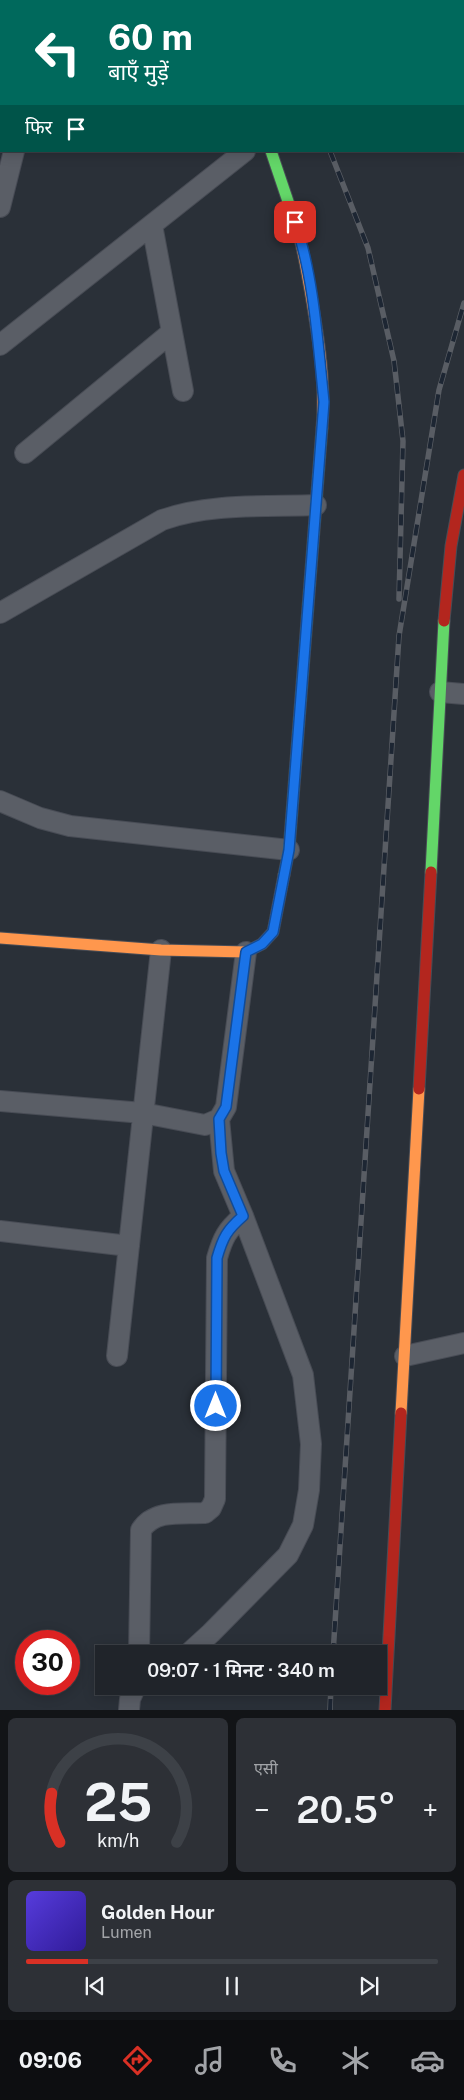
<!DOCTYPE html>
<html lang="hi">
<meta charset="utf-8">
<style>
body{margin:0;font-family:"Public Sans","Noto Sans Devanagari",sans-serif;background:#2d3036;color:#f1f3f6;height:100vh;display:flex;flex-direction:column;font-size:19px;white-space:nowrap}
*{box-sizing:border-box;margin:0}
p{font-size:16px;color:#a2a4a8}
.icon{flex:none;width:28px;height:28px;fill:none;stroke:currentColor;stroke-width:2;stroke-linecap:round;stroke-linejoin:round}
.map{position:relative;height:1710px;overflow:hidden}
.details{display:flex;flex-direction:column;gap:8px;padding:8px;background:#121417;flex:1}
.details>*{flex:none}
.guide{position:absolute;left:0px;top:0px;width:465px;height:152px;box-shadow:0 2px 12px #0003,0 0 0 1px #3d4147;background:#00695c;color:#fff;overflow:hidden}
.speed{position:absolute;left:15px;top:1630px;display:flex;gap:10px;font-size:25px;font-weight:700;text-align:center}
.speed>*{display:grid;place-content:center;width:65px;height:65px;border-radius:50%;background:#20242a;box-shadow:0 2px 12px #0003,0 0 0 1px #3d4147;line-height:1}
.speed .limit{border:8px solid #d22;background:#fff;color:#111}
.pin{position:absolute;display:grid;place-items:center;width:42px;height:42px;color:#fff;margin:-21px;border-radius:10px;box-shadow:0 2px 8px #0006}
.me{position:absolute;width:55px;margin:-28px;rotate:0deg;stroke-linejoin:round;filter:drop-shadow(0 0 4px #0008)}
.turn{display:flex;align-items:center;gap:18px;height:105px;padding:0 25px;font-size:22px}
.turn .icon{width:65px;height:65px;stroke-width:2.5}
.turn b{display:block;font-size:35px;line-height:42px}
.then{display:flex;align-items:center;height:48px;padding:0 25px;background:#0003;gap:10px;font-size:19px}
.big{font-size:38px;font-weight:600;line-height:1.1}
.details .widget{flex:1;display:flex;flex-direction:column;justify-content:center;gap:8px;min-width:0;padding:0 18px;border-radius:8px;background:#2d3036}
.details .dial{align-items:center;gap:0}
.dial svg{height:130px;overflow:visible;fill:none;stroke:#3d4147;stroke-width:7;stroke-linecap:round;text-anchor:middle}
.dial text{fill:#f1f3f6;stroke:none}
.song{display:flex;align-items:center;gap:15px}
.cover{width:60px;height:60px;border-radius:8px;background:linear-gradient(135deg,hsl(250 70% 55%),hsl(250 70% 35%))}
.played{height:5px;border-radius:2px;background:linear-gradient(90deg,#d93025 15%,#3d4147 15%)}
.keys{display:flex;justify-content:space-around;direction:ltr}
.heat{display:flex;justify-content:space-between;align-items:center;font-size:28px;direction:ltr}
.details .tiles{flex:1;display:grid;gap:8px;grid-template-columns:1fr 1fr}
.widget:last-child{grid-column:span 2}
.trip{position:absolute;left:95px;top:1645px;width:292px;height:50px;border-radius:0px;background:#20242a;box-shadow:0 2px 12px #0003,0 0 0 1px #3d4147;font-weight:600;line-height:50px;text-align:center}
.tab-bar{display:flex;height:80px;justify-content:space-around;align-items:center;background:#0d0e11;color:#a2a4a8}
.tab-bar .icon{width:35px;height:35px}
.tab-bar .selected{color:#d93025}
.tab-bar b{font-size:22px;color:#f1f3f6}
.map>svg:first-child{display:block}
</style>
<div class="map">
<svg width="464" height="1710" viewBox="0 0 464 1710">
<rect width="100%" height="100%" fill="#2a3038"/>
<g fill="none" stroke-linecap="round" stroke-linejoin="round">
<defs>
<path id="lane" d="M204 0 205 1"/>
<path id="street" d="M0 5H1
M0 207 14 151
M152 225 183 391
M0 345 245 151
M25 453 172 332
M0 613 162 520C209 503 266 507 316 505
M440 692 464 694
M0 801 40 818 70 826 289 850
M0 1101 143 1113 205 1125 219 1119 226 1107 246 952
M0 1231 129 1246
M117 1356 161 950
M405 1356 464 1343
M139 1654 141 1530C154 1509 183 1514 205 1513L211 1508 215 1499 217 1258C223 1237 227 1230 243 1216
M188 1654 211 1633 288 1555 303 1525 309 1490 311 1444 303 1375 243 1216 224 1171 219 1119
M129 1710 130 1699 136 1686"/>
<path id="fast" d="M271 151 296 225
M431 872 444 621
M284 875 289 850 322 428"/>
<path id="slow" d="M296 225C303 246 306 268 310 289 318 335 326 382 322 428
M0 938 161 950 246 952 262 944 273 932 284 875
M401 1413 419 1089"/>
<path id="jam" d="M444 621 451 546 464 475
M419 1089 431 872
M385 1710 401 1413"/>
</defs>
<use href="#lane" stroke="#484c55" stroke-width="12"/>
<use href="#street" stroke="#484c55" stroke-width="22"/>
<use href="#fast" stroke="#484c55" stroke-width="13"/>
<use href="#slow" stroke="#484c55" stroke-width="13"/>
<use href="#jam" stroke="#484c55" stroke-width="13"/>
<use href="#lane" stroke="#5a5e66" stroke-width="10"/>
<use href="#street" stroke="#5a5e66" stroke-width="20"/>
<use href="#fast" stroke="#63d668" stroke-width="11"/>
<use href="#slow" stroke="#ff974d" stroke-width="11"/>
<use href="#jam" stroke="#b3261e" stroke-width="11"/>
<defs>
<path id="rail" d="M237 0 238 1
M330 151 368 248 394 361 403 441 399 599
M333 1654 399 636 439 390 464 303
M330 1710 331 1686"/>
</defs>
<use href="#rail" stroke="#595d64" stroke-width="5.5"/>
<use href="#rail" stroke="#1d2633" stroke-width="4" stroke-dasharray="11" stroke-linecap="butt"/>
</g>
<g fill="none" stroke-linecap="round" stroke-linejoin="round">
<defs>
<path id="route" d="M216 1406 217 1258C223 1237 227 1230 243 1216L224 1171 221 1153 219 1119 226 1107 246 952 262 944 273 932 289 850 324 402C318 345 314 276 295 222"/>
</defs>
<use href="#route" stroke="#114b97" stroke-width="12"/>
<use href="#route" stroke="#1a73e8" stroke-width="9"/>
</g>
</svg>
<div class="speed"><div class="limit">30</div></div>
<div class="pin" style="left:295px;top:222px;background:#d93025"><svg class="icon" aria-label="arrive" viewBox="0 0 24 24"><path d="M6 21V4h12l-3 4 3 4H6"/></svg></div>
<svg class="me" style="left:216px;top:1406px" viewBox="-20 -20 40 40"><circle r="17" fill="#1a73e8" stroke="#fff" stroke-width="3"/><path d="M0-11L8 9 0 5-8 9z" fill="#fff"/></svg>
<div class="trip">09:07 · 1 मिनट · 340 m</div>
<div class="guide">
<div class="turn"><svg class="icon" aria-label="left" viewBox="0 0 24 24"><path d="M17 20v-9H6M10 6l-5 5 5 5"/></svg><div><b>60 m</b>बाएँ मुड़ें</div></div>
<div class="then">फिर<svg class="icon" aria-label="arrive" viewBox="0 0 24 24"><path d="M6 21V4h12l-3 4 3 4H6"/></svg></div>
</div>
</div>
<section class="details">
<div class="tiles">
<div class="widget dial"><svg viewBox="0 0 100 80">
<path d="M14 69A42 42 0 1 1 86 69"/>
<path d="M14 69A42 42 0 0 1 9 39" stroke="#d93025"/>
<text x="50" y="56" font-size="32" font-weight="700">25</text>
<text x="50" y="72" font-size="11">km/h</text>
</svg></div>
<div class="widget"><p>एसी</p>
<div class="heat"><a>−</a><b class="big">20.5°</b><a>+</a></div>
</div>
<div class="widget">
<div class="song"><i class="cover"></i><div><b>Golden Hour</b><p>Lumen</p></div></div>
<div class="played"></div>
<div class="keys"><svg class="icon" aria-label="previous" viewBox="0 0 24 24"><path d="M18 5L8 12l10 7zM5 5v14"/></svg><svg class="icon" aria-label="pause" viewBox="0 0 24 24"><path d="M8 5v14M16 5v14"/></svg><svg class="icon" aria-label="next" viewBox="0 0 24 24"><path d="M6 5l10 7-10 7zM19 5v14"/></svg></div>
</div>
</div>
</section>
<nav class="tab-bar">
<b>09:06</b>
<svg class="icon selected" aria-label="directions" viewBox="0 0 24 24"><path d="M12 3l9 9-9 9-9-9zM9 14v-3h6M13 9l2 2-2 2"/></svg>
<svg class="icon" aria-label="music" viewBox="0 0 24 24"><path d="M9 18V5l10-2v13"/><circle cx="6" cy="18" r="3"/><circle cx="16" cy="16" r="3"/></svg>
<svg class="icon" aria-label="phone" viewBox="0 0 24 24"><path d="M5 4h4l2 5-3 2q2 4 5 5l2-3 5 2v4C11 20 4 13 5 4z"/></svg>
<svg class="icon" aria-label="climate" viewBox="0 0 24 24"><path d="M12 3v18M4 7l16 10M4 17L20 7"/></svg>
<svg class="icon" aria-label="car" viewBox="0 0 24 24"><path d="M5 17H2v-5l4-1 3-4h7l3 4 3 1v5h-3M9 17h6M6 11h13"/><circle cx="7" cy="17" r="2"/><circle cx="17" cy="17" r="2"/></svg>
</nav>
